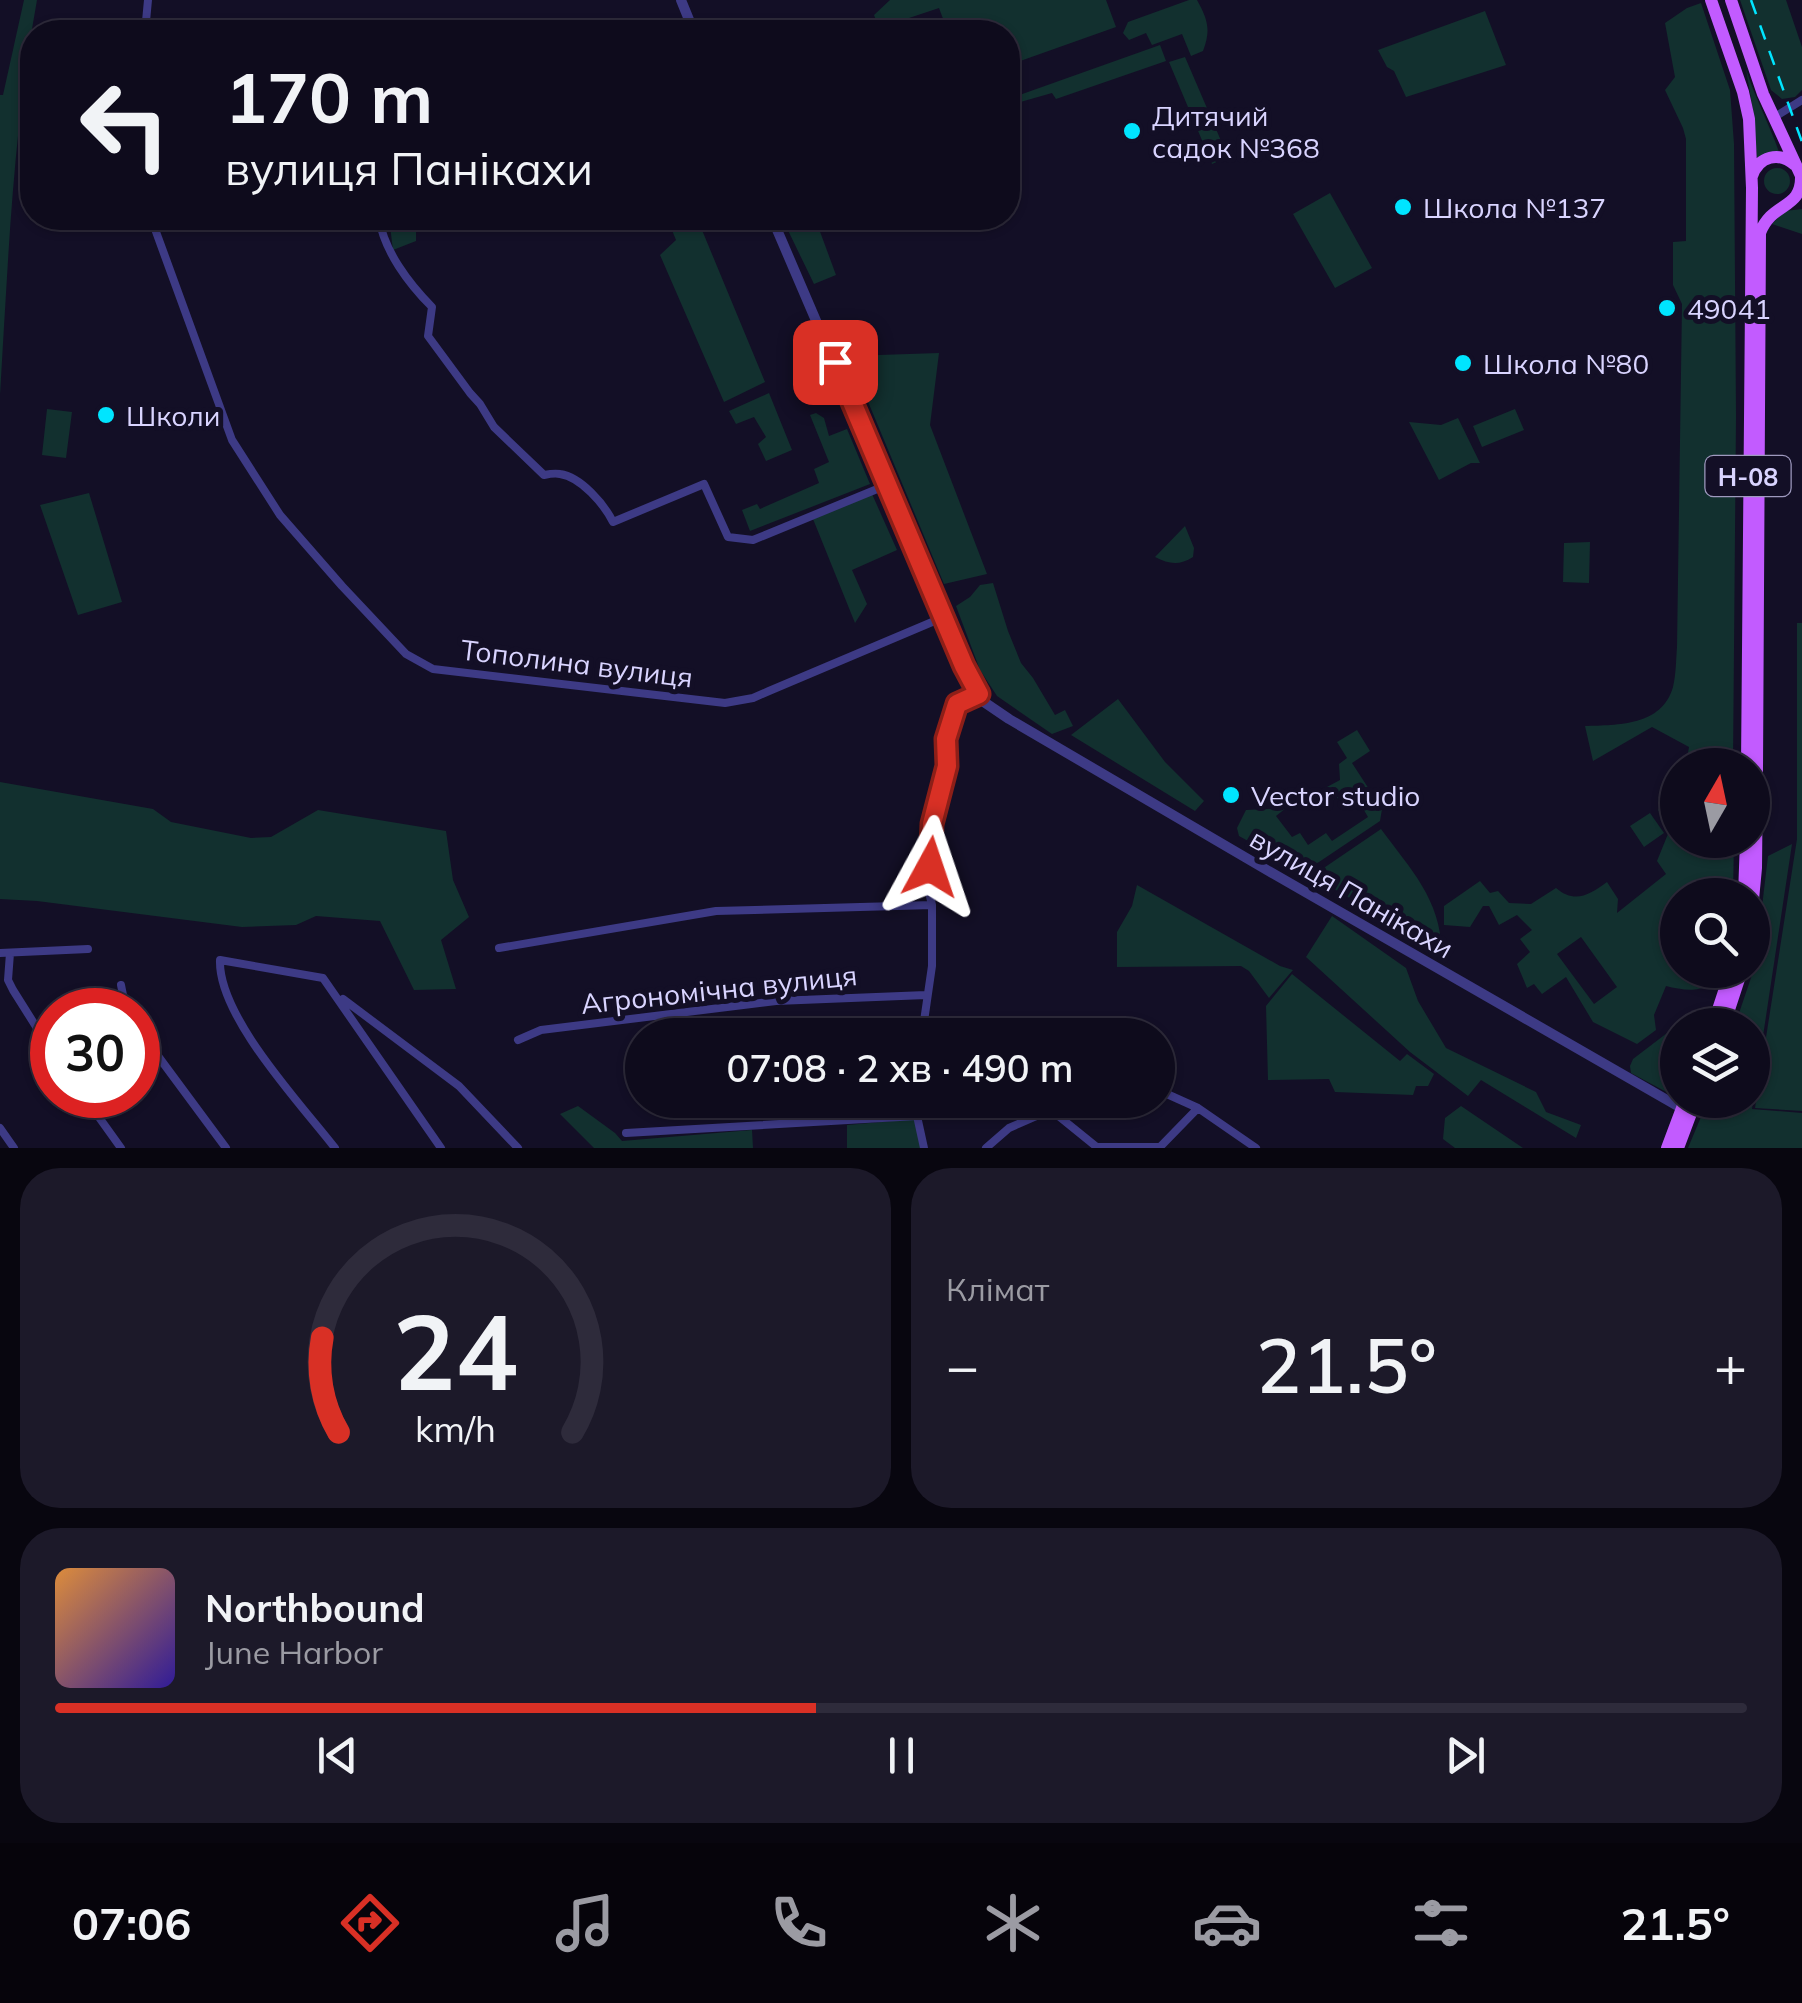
<!DOCTYPE html>
<html lang="uk">
<meta charset="utf-8">
<style>
body{margin:0;font-family:Mulish,sans-serif;background:#1c1929;color:#f1f3f6;height:100vh;display:flex;flex-direction:column;font-size:38px;white-space:nowrap}
*{box-sizing:border-box;margin:0}
p{font-size:32px;color:#9b9ba3}
.icon{flex:none;width:55px;height:55px;fill:none;stroke:currentColor;stroke-width:2;stroke-linecap:round;stroke-linejoin:round}
.map{position:relative;height:1148px;overflow:hidden}
.details{display:flex;flex-direction:column;gap:20px;padding:20px;background:#08060f;flex:1}
.details>*{flex:none}
.top-card{position:absolute;left:20px;top:20px;width:1000px;height:210px;border-radius:40px;box-shadow:0 2px 8px #0004,0 0 0 2px #2e2b3b;background:#0e0b1c;color:#f1f3f6;overflow:hidden}
.needle{width:65px;rotate:9deg}
.controls{position:absolute;left:1660px;top:748px;display:grid;gap:20px}
.controls a{display:grid;place-items:center;width:110px;height:110px;border-radius:50%;background:#0e0b1c;box-shadow:0 2px 8px #0004,0 0 0 2px #2e2b3b;font-size:50px}
.speed{position:absolute;left:30px;top:988px;display:flex;gap:20px;font-size:50px;font-weight:700;text-align:center}
.speed>*{display:grid;place-content:center;width:130px;height:130px;border-radius:50%;background:#0e0b1c;box-shadow:0 2px 8px #0004,0 0 0 2px #2e2b3b;line-height:1}
.speed .limit{border:15px solid #d22;background:#fff;color:#111}
.pin{position:absolute;display:grid;place-items:center;width:85px;height:85px;color:#fff;margin:-42px;border-radius:20px;box-shadow:0 5px 15px #0006}
.me{position:absolute;width:110px;margin:-55px;rotate:5deg;stroke-linejoin:round;filter:drop-shadow(0 0 8px #0008)}
.turn{display:flex;align-items:center;gap:35px;height:210px;padding:0 40px;font-size:45px}
.turn .icon{width:130px;height:130px;stroke-width:2.5}
.turn b{display:block;font-size:70px;line-height:85px}
.big{font-size:75px;font-weight:600;line-height:1.1}
.details .tile{flex:1;display:flex;flex-direction:column;justify-content:center;gap:15px;min-width:0;padding:0 35px;border-radius:40px;background:#1c1929}
.details .dial{align-items:center;gap:0}
.dial svg{height:260px;overflow:visible;fill:none;stroke:#2e2b3b;stroke-width:7;stroke-linecap:round;text-anchor:middle}
.dial text{fill:#f1f3f6;stroke:none}
.song{display:flex;align-items:center;gap:30px}
.cover{width:120px;height:120px;border-radius:15px;background:linear-gradient(135deg,hsl(30 70% 55%),hsl(250 70% 35%))}
.played{height:10px;border-radius:5px;background:linear-gradient(90deg,#d93025 45%,#2e2b3b 45%)}
.keys{display:flex;justify-content:space-around;direction:ltr}
.heat{display:flex;justify-content:space-between;align-items:center;font-size:55px;direction:ltr}
.details .tiles{flex:1;display:grid;gap:20px;grid-template-columns:1fr 1fr}
.tile:last-child{grid-column:span 2}
.trip{position:absolute;left:625px;top:1018px;width:550px;height:100px;border-radius:50px;background:#0e0b1c;box-shadow:0 2px 8px #0004,0 0 0 2px #2e2b3b;font-weight:600;line-height:100px;text-align:center}
.tab-bar{display:flex;height:160px;justify-content:space-around;align-items:center;background:#06040b;color:#9b9ba3}
.tab-bar .icon{width:70px;height:70px}
.tab-bar .active{color:#d93025}
.tab-bar b{font-size:45px;color:#f1f3f6}
.map>svg:first-child{display:block}
</style>
<div class="map">
<svg width="1802" height="1148" viewBox="0 0 1802 1148">
<rect width="100%" height="100%" fill="#130f26"/>
<path fill="#12302f" fill-rule="evenodd" d="M24 0H37C13 130 8 263 0 395V95H3Z
M890 0H1106L1116 27 1009 65 1008 32H948L939 8 879 28 874 15Z
M1189 0H1197C1208 20 1211 30 1203 51L1191 56 1182 34 1152 45 1146 33 1129 40 1123 33 1128 22Z
M1740 0H1786L1802 47V90L1795 97 1782 99 1771 90Z
M1701 3 1730 90 1734 144 1736 416 1733 765H1686L1689 747 1652 727 1593 761 1585 726C1618 725 1662 726 1673 687 1676 675 1676 660 1677 647L1682 304 1673 285V242L1686 241V139L1683 128 1665 90 1675 77 1665 23 1687 8Z
M1485 11 1506 65 1406 97 1394 71 1387 67 1378 50Z
M1160 45 1166 61 1056 99 1052 93 1010 105 1008 99Z
M1185 57 1228 157 1212 164 1169 62Z
M1746 69C1755 98 1769 123 1779 152L1757 159 1753 111Z
M1764 181a13 13 0 1 1 26 0a13 13 0 1 1-26 0Z
M1330 193 1372 268 1335 288 1293 214Z
M1802 209V234L1772 224 1785 211Z
M389 218H416V241L393 250Z
M667 218H697L765 382 724 402 660 255 676 240Z
M782 218H815L836 275 814 284Z
M939 353 930 425 987 574 944 584 849 356Z
M769 393 792 450 766 461 758 444 766 437 754 417 736 424 729 411Z
M47 409 72 412 66 458 42 455Z
M1515 409 1524 430 1482 447 1473 426Z
M816 413 824 418 829 436 847 429 870 484 750 531 742 510 757 504 760 509 819 483 814 469 829 462 810 415Z
M1458 418 1480 463H1471L1439 480 1409 422 1441 425Z
M89 493 122 602 78 615 40 505Z
M872 494 897 550 852 570 867 604 855 623 813 519Z
M1185 526 1194 548 1193 557C1179 566 1169 564 1155 557Z
M1590 542 1589 583 1563 582 1564 543Z
M993 583 1008 631 1021 663 1033 678 1055 715 1065 710 1073 726 1052 734 997 696 980 670 956 606 970 597 980 585Z
M1797 623H1802V1111L1755 1108 1797 839Z
M1118 699 1165 762 1204 801 1195 811 1071 735Z
M1357 730 1370 751 1352 763 1382 809 1380 821 1319 862 1302 871 1239 836 1237 828 1246 810 1286 808 1276 816 1292 837 1300 833 1308 845 1326 833 1332 841 1368 817 1358 800 1336 798 1321 807 1316 803 1312 795 1340 780 1339 764 1347 758 1337 742Z
M1677 771 1678 840H1734L1733 895H1678V970H1719C1711 995 1686 991 1666 986L1654 1015 1656 1030 1637 1044 1593 1022 1566 977 1542 994 1534 984 1527 988 1517 964 1530 952 1520 939 1532 930 1517 915 1499 925 1489 906H1483L1470 927 1444 925V906L1480 881 1490 893 1498 891 1509 903 1531 904 1556 888C1575 904 1589 895 1607 882L1618 899 1617 913 1666 874 1657 861 1670 829 1658 810 1668 794 1674 774ZM1581 937 1617 987 1594 1004 1557 954Z
M0 782 153 809 171 822 251 838 271 837 318 810 446 831 453 880 469 917 441 940 456 989 414 990 380 921 316 916 296 925 242 927 37 901 0 899Z
M1650 813 1664 833 1644 847 1630 826Z
M1381 829C1411 870 1440 898 1442 952L1312 876Z
M1792 844 1752 1109 1802 1113V1148H1688L1708 1100H1752V1025H1735L1755 966 1768 856Z
M1137 885 1280 966 1293 970 1269 998 1249 971 1241 966 1117 967V932L1132 906Z
M1332 916 1406 968 1418 1001 1446 1048 1536 1092 1546 1112 1581 1125 1576 1138 1481 1080 1468 1096 1410 1052 1306 957Z
M1292 974 1400 1061 1407 1054 1434 1074 1428 1086H1416L1413 1095 1335 1092 1329 1079 1268 1080 1266 1006Z
M1677 1028V1093L1672 1095 1631 1073 1630 1066 1633 1059 1671 1030Z
M578 1106 615 1133 622 1141 752 1130 753 1148H594L560 1114Z
M1461 1106 1523 1148H1455L1443 1139 1445 1118Z
M915 1119 922 1148H847V1125Z"/>
<g fill="none" stroke-linecap="round" stroke-linejoin="round">
<path stroke="#3d3a85" stroke-width="8" d="M145 32 148 0
M1773 118 1802 100
M151 218 232 440 280 515 342 586 406 654 433 669 725 703 753 698 769 691 944 617
M379 218C384 251 409 284 432 307L428 336 470 393 480 404 494 427 544 475C549 474 555 473 560 474 581 477 604 504 613 522L704 484 728 537 753 540 887 485
M499 948 716 911 932 905
M0 953 88 949
M10 953 8 980 13 990 52 1052
M121 985 126 1010
M343 999 459 1086 518 1148
M138 1029 226 1148
M922 1035 932 966V905L929 892 932 824 947 766 945 753 946 739 957 704 979 694
M518 1040 541 1030 776 1001 926 995
M1158 1090 1198 1108 1256 1148
M83 1095 121 1148
M917 1100V1116L924 1148
M1051 1110 1098 1148
M0 1128 14 1148
M626 1133 917 1116
M1098 1147H1160L1198 1108
M335 1148C300 1103 218 1016 220 960L323 978 441 1148
M986 1148 1009 1128 1073 1100"/>
<path stroke="#3d3a85" stroke-width="10" d="M681 0 694 32
M772 218 964 666 984 702 1009 719 1260 866 1688 1112"/>
<path stroke="#c25bff" stroke-width="12" d="M1711 0 1743 92 1749 119 1752 188 1747 765
M1731 0 1763 94 1802 178
M1752 176C1759 156 1779 151 1795 165
M1744 895 1746 840
M1752 910 1756 868 1757 768 1760 233C1772 201 1802 210 1801 176
M1713 1025 1731 970
M1724 1025 1742 970
M1667 1148 1685 1100
M1678 1148 1696 1100"/>
<path stroke="#00e5ff" stroke-width="2.5" stroke-dasharray="15 12" stroke-linecap="butt" d="M1751 0 1802 142"/>
</g>
<g fill="none" stroke-linecap="round" stroke-linejoin="round">
<defs>
<path id="route" d="M835 362 964 666 979 694 957 704 946 739 947 766 932 824 930 867"/>
</defs>
<use href="#route" stroke="#8d1f18" stroke-width="25"/>
<use href="#route" stroke="#d93025" stroke-width="18"/>
</g>
<g fill="#00e5ff" stroke="#130f26" stroke-width="4">
<circle cx="1132" cy="131" r="10"/>
<circle cx="1403" cy="207" r="10"/>
<circle cx="1667" cy="308" r="10"/>
<circle cx="1463" cy="363" r="10"/>
<circle cx="106" cy="415" r="10"/>
<circle cx="1231" cy="795" r="10"/>
</g>
<g text-anchor="middle" dominant-baseline="central" stroke-width="10" stroke-linejoin="round" paint-order="stroke">
<rect fill="#130f26" stroke="#9e99be" stroke-width="2.5" x="1705.5" y="456" width="85" height="40" rx="8"/>
<g font-size="25" font-weight="bold" fill="#d9d4ff">
<text x="1748" y="476">Н-08</text>
</g>
<g font-size="28" fill="#d9d4ff" stroke="#130f26" text-anchor="start">
<text x="1152" y="115">Дитячий<tspan x="1152" dy="32">садок №368</tspan></text>
<text x="1423" y="207">Школа №137</text>
<text x="1687" y="308">49041</text>
<text x="1483" y="363">Школа №80</text>
<text x="126" y="415">Школи</text>
<text x="1251" y="795">Vector studio</text>
</g>
<g font-size="28" fill="#d9d4ff" stroke="#130f26">
<text transform="translate(577 663) rotate(7)">Тополина вулиця</text>
<text transform="translate(1352 893) rotate(30)">вулиця Панікахи</text>
<text transform="translate(719 989) rotate(-6)">Агрономічна вулиця</text>
</g>
</g>
</svg>
<div class="controls">
<a><svg class="needle" viewBox="-14 -14 28 28"><path d="M0-13l5 13h-10z" fill="#e53935"/><path d="M0 13l5-13h-10z" fill="#9b9ba3"/></svg></a>
<a><svg class="icon" aria-label="search" viewBox="0 0 24 24"><circle cx="10" cy="10" r="6"/><path d="M15 15l6 6"/></svg></a>
<a><svg class="icon" aria-label="layers" viewBox="0 0 24 24"><path d="M12 4l9 5-9 5-9-5zM3 14l9 5 9-5"/></svg></a>
</div>
<div class="speed"><div class="limit">30</div></div>
<div class="pin" style="left:835px;top:362px;background:#d93025"><svg class="icon" aria-label="arrive" viewBox="0 0 24 24"><path d="M6 21V4h12l-3 4 3 4H6"/></svg></div>
<svg class="me" style="left:930px;top:867px" viewBox="-20 -20 40 40"><path d="M0-17L14 15 0 8-14 15z" fill="#d93025" stroke="#fff" stroke-width="4"/></svg>
<div class="trip">07:08 · 2 хв · 490 m</div>
<div class="top-card">
<div class="turn"><svg class="icon" aria-label="left" viewBox="0 0 24 24"><path d="M17 20v-9H6M10 6l-5 5 5 5"/></svg><div><b>170 m</b>вулиця Панікахи</div></div>
</div>
</div>
<section class="details">
<div class="tiles">
<div class="tile dial"><svg viewBox="0 0 100 80">
<path d="M14 69A42 42 0 1 1 86 69"/>
<path d="M14 69A42 42 0 0 1 9 40" stroke="#d93025"/>
<text x="50" y="56" font-size="32" font-weight="700">24</text>
<text x="50" y="72" font-size="11">km/h</text>
</svg></div>
<div class="tile"><p>Клімат</p>
<div class="heat"><a>−</a><b class="big">21.5°</b><a>+</a></div>
</div>
<div class="tile">
<div class="song"><i class="cover"></i><div><b>Northbound</b><p>June Harbor</p></div></div>
<div class="played"></div>
<div class="keys"><svg class="icon" aria-label="previous" viewBox="0 0 24 24"><path d="M18 5L8 12l10 7zM5 5v14"/></svg><svg class="icon" aria-label="pause" viewBox="0 0 24 24"><path d="M8 5v14M16 5v14"/></svg><svg class="icon" aria-label="next" viewBox="0 0 24 24"><path d="M6 5l10 7-10 7zM19 5v14"/></svg></div>
</div>
</div>
</section>
<nav class="tab-bar">
<b>07:06</b>
<svg class="icon active" aria-label="directions" viewBox="0 0 24 24"><path d="M12 3l9 9-9 9-9-9zM9 14v-3h6M13 9l2 2-2 2"/></svg>
<svg class="icon" aria-label="music" viewBox="0 0 24 24"><path d="M9 18V5l10-2v13"/><circle cx="6" cy="18" r="3"/><circle cx="16" cy="16" r="3"/></svg>
<svg class="icon" aria-label="phone" viewBox="0 0 24 24"><path d="M5 4h4l2 5-3 2q2 4 5 5l2-3 5 2v4C11 20 4 13 5 4z"/></svg>
<svg class="icon" aria-label="climate" viewBox="0 0 24 24"><path d="M12 3v18M4 7l16 10M4 17L20 7"/></svg>
<svg class="icon" aria-label="car" viewBox="0 0 24 24"><path d="M5 17H2v-5l4-1 3-4h7l3 4 3 1v5h-3M9 17h6M6 11h13"/><circle cx="7" cy="17" r="2"/><circle cx="17" cy="17" r="2"/></svg>
<svg class="icon" aria-label="filters" viewBox="0 0 24 24"><path d="M4 7h16M4 17h16"/><circle cx="9" cy="7" r="2"/><circle cx="15" cy="17" r="2"/></svg>
<b>21.5°</b>
</nav>
